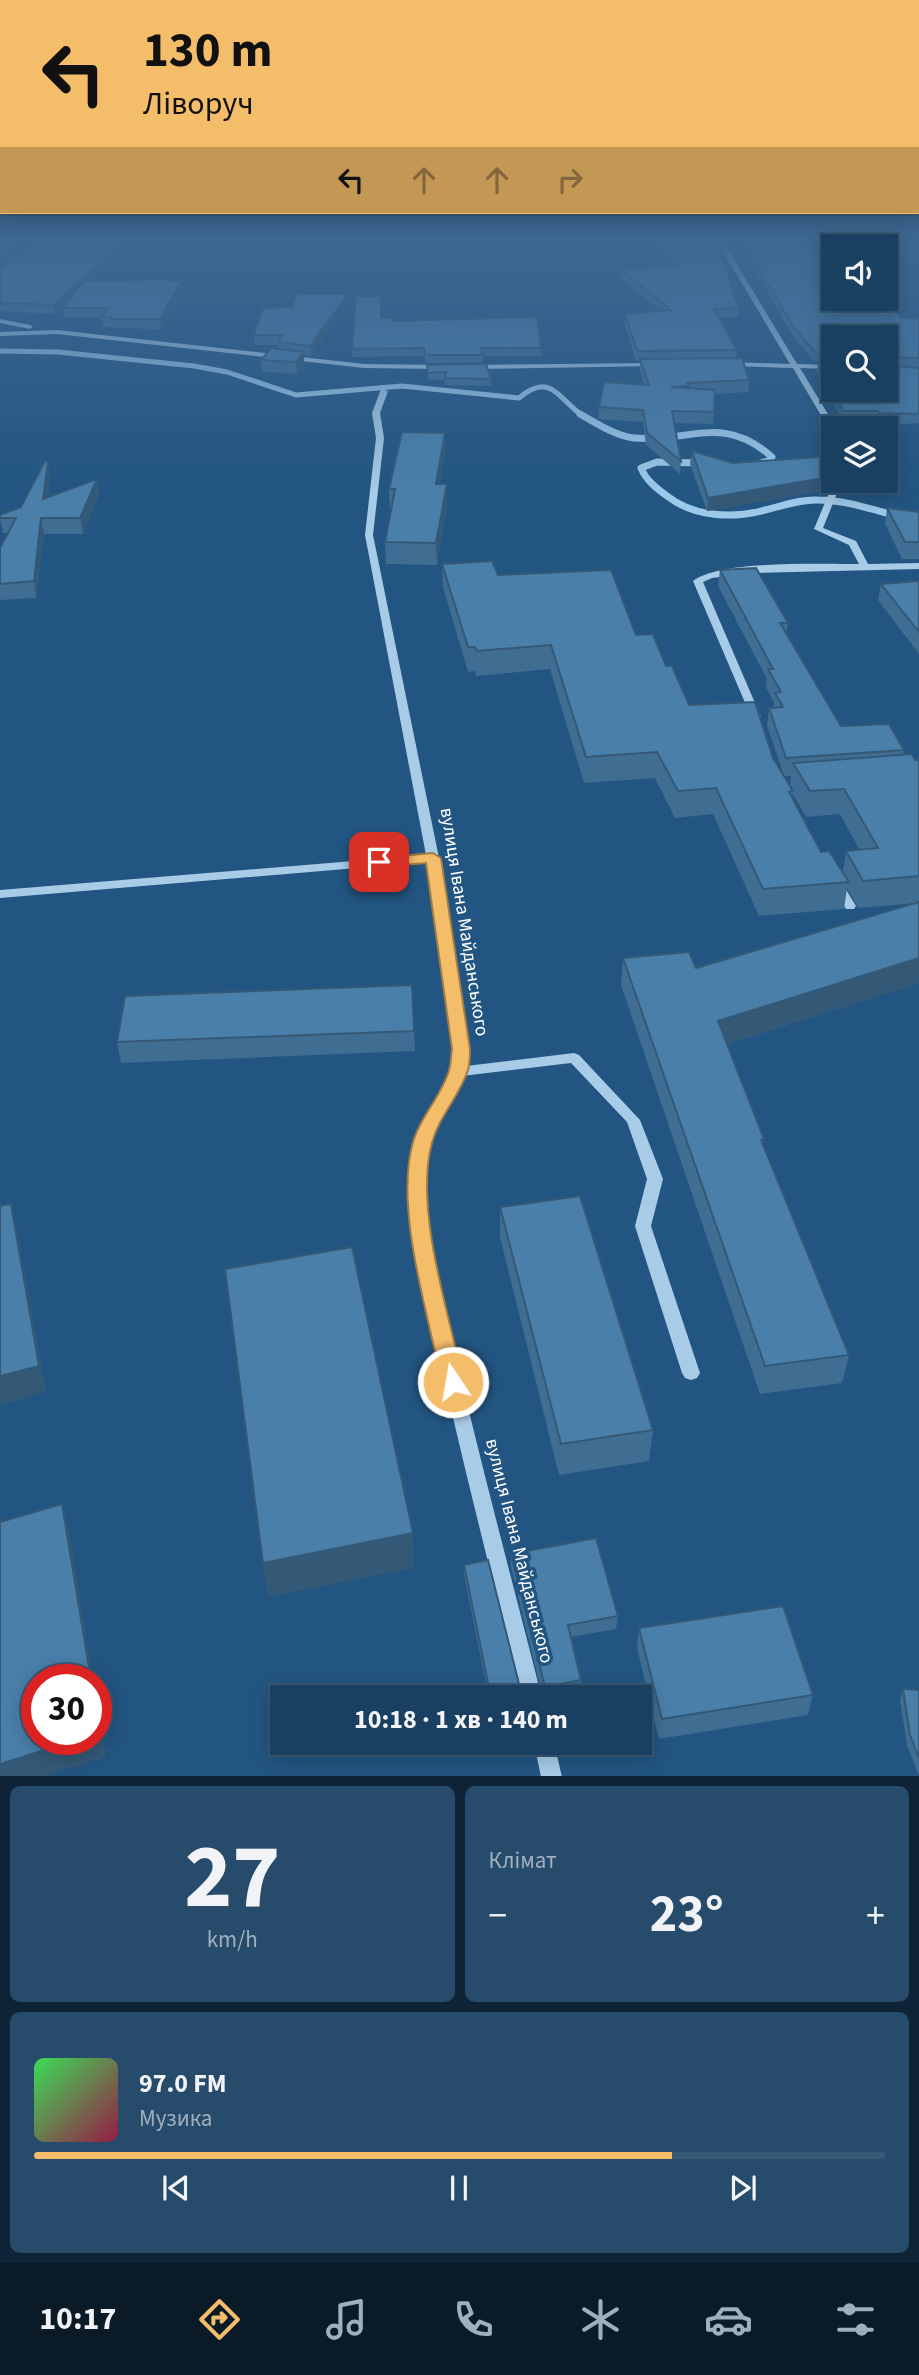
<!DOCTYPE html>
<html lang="uk">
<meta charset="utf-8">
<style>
body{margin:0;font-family:"Source Sans 3",sans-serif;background:#274b6a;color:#f1f3f6;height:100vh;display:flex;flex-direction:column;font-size:26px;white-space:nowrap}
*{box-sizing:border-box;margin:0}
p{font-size:23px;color:#9fafbd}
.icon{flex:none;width:38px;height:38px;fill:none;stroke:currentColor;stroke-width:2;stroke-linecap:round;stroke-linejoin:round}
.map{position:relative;height:1776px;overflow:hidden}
.drawer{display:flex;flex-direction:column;gap:10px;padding:10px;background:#0e2335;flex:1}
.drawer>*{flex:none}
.top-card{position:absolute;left:0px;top:0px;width:920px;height:214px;box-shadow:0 4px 18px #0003,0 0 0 2px #385976;background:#f4bd6a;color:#111;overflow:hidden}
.fabs{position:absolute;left:821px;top:234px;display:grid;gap:14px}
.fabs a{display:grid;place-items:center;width:77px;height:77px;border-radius:0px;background:#1a4061;box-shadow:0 4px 18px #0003,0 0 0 2px #385976;font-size:35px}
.speed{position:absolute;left:21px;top:1664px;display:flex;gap:14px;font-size:35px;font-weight:700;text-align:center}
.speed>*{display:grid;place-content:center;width:91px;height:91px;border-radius:50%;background:#1a4061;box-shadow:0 4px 18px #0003,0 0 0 2px #385976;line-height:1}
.speed .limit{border:10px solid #d22;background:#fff;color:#111}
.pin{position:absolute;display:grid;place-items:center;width:60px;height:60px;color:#fff;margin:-30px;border-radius:14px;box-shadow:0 4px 10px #0006}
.me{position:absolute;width:77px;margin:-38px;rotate:348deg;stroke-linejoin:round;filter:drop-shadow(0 0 5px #0008)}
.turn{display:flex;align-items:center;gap:24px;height:147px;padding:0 28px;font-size:32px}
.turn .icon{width:91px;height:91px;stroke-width:2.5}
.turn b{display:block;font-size:49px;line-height:60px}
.lanes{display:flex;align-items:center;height:66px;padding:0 28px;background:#0003;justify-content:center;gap:35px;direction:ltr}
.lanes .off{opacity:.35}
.big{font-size:52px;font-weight:700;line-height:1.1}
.drawer .card{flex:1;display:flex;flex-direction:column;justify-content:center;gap:10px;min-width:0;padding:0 24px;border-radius:10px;background:#274b6a}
.drawer .dial{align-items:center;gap:0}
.dial b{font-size:91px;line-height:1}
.song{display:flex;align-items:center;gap:21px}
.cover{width:84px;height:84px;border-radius:10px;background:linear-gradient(135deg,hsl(130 70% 55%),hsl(340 70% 35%))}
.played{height:7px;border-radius:4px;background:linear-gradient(90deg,#f4bd6a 75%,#385976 75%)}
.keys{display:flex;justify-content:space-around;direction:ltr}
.heat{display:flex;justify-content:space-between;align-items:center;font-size:38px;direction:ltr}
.drawer .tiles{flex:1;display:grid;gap:10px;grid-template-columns:1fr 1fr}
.card:last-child{grid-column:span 2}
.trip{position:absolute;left:270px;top:1685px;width:382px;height:70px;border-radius:0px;background:#1a4061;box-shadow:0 4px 18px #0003,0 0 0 2px #385976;font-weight:700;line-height:70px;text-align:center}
.menu{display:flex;height:112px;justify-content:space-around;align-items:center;background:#0a1a27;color:#9fafbd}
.menu .icon{width:49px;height:49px}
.menu .active{color:#f4bd6a}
.menu b{font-size:32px;color:#f1f3f6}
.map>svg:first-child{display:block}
</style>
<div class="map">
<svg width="919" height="1777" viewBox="0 0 919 1777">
<rect width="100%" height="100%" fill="#225581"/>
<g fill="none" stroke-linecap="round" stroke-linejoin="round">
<path stroke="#9cc8e9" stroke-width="5" d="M0 351 58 352 194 366 227 372 296 395 402 386 519 398C551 371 558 399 583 416"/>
<path stroke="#9cc8e9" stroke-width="7" d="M580 414C596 423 616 436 634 438 689 443 723 413 772 457L771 460 761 463
M701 463 657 462 641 468C646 480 656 488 667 496 694 517 732 519 765 510 783 506 800 499 818 500 853 500 885 515 919 521"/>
<path fill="#a8cbe7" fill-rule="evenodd" d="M718 243H724L797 364 833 365V369L800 368 837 429H833V431L829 429 793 368 728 366 724 364 728 362 790 364Z
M0 319 30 325 33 327 30 329 0 323Z
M57 330 364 364 441 365 445 367 441 369 364 368 57 334 0 336V332Z
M654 363 656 364V366L473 369 469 367 473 365Z
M381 389 388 391 380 413 384 438 373 535 439 858 469 1049 466 1066 574 1053 579 1055 640 1120 663 1179 651 1226 700 1373 697 1378 691 1380 685 1378 682 1373 635 1226 647 1179 627 1122 571 1063 462 1076C447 1107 427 1135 423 1169 417 1219 437 1272 448 1321 476 1447 510 1572 542 1698H522C491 1573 459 1450 432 1324 421 1275 403 1223 408 1172 412 1125 449 1093 455 1049L428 862 0 898V890L426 855 365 535 376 438 372 413Z
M834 481H842L823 528 856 541 868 564 919 563V569L751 573 712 578 703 582 761 717 756 720 752 719 693 581C721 560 822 564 859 564L849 545 814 529Z
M838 882 842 883 856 906 854 909H846L844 906 832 886Z
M534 1743H554L562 1777H541Z"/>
</g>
<path fill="#406d92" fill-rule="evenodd" d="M654 243H717L739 308 738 317 719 318 737 350 736 358 749 380 748 392 715 394 713 424 674 423 681 461 680 474 646 445 643 422 598 419 599 407 644 385 640 370V361H636L625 324V314L661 311 621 279V270L670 266Z
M739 243H809V246L864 308 901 318H919V423L904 424 877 422 875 420H842L817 372 818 363 828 362 813 361 792 334ZM833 338 886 390H833Z
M124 249 90 281H174L182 290 161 329 111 328V327L103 326 102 318 65 317 63 308 68 302 55 314 0 311V270Z
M348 294 349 303 311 356 304 355V364L297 374 262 372 261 360 278 349V345H255L254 335 292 307Z
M394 321 541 348V356H483V362L425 363V356L352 357V349Z
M427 365 491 379V386L445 385V380H428Z
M445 433V453L440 484H447V505L437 565 386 564 385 542 391 510H390L389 489Z
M692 451 828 490 707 511 690 464Z
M50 477 48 497 97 479 99 495 83 534H44L36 598 0 600V548L8 533H3L0 518 21 507Z
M887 508 919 512V559H902L885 524Z
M442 564 498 575 636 635 666 666 689 705 773 758 784 776 767 726 769 708H773L774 703 766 687 767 679 718 586 720 570 788 623 786 634 841 726 904 750 903 755 915 760H919V983L727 1044 764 1139 763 1145 849 1355 842 1383 760 1394 621 985 623 958 696 968 916 903 858 908 847 888 844 909 759 916 713 814 675 818 655 778 584 783 550 669 476 676 475 671 468 672 443 587ZM784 776H791L790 786ZM793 794 806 817 840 814 859 849 846 851 843 872 821 852 792 798Z
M919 581V654L878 600 881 584Z
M412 985 415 1051 121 1063 117 1042Z
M500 1207 653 1430 649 1461 559 1475 500 1237Z
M511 1554 618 1616 616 1629 571 1637 581 1680 580 1693 555 1698H543L511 1567Z
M464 1565 520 1688 540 1690V1698H489L464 1575Z
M639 1628 813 1695 808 1715 659 1739 637 1648Z
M903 1689 919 1690V1776L907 1745 900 1700Z"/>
<path fill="#345977" d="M17 243H28L0 268V259Z
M120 243H128L124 249 55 314 54 305Z
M181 281 182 290 161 329 160 319Z
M348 294 349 303 311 356 310 346Z
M304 352V364L297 374 296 362Z
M445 433V453L437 504 436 484Z
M48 462 50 477 46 514 43 499Z
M833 470V480L828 490 707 511 708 498Z
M97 479 99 495 83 534 80 518Z
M843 481H848V486L842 487Z
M447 484V505L437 565 436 543Z
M41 518 44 534 36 598 34 581Z
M919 958V983L714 1048 718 1021Z
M11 1204 17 1230 46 1392 0 1405V1376Z
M62 1504 69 1530 93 1680H91Z
M413 1533 414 1568 268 1597 263 1563Z
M96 1699 106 1757 46 1776H0V1764L76 1740H96Z"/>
<path fill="#4a7faa" stroke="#345977" stroke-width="2" d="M0 243H17L0 259Z
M32 243H120L54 305 0 303V270Z
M661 243H717L739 308 714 309 737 350 637 351 625 314 671 310 621 270 677 266Z
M744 243H807L833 273V299H856L864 308 892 307 901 318H919V358L888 357 886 365V338H833V354L815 352 793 326Z
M173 279 172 281H181L160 319H110L111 317H102L108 308H63L84 281Z
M296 294H348L310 346 278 342 283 335H254L263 308 292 307Z
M356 296H381V318H394V321L537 317 541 348H481L483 355H425L424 348 352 349Z
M271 348 304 352 296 362 261 360Z
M742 358 749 380 687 383 689 386 671 387 715 390 714 412 672 411 681 461 647 433 643 410 599 407 604 382 649 385 640 359Z
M833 362V390H886V365L919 368V414L879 413 877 411H843L818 363Z
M486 364 491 379 445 378 446 372 428 373 427 365Z
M402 432 445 433 436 484H447L436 543 385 542 395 489H389Z
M692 451 733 463 833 456V470L829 477 708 498Z
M45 461 48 462 43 499 97 479 80 518H41L34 581 0 584V548L16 518H0V515L21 507Z
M887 508 919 512V542H905Z
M492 561 498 575 611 570 636 635 653 634 666 666H672L689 705 755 702 773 758 793 791 789 792 821 852 829 851 849 882 763 889 716 788 678 791 657 752 586 757 551 645 477 651 475 647H468L442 564Z
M756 568 788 623H780L841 726 889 724 904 750 786 758 769 708 783 707 775 693 781 692 768 669H773L720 570Z
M919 581V632L881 584Z
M912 754 915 760H919V876L863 881 846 851 878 848 844 789 810 791 793 763Z
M919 902V958L718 1021 764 1139 761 1140 849 1355 765 1366 623 958 689 952 696 968Z
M412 985 414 1031 117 1042 125 996Z
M580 1196 653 1430 561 1444 500 1207Z
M11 1204 39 1366 0 1376V1206Z
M352 1247 413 1533 263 1563 225 1269Z
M62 1504 91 1680H37V1740H76L0 1764V1522Z
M596 1538 618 1616 568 1625 581 1680 545 1687 511 1554Z
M488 1560 520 1688 540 1690 503 1698H491L464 1565Z
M783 1606 813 1695 662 1719 639 1628Z
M903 1689 919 1690V1758L910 1735Z
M96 1716 99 1732 96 1733Z"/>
<linearGradient id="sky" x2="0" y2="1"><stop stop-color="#132f47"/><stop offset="0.49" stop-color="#3e6892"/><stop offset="1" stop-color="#3e6892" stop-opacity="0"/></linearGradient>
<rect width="919" height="492" fill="url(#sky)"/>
<path fill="#f4bd6a" stroke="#9f7b45" stroke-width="2" d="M433 853 441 858 470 1049C470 1056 470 1064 468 1070 460 1096 439 1116 432 1143 414 1208 449 1315 464 1382L461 1388 453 1391 445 1388 442 1382C428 1315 394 1207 413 1142 420 1116 442 1096 449 1070 451 1064 451 1056 452 1049L426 863 379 867 371 862 379 858Z"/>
<g text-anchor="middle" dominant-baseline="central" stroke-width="7" stroke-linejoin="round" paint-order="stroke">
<g font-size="19" fill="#fff" stroke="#225581">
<text transform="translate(464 922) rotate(81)">вулиця Івана Майданського</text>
<text transform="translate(519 1551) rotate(76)">вулиця Івана Майданського</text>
</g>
</g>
</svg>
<div class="fabs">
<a><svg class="icon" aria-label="sound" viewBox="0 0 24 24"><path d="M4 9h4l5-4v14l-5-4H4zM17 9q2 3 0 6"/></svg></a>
<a><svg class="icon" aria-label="search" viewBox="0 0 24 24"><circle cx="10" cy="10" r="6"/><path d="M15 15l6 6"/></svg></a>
<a><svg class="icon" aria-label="layers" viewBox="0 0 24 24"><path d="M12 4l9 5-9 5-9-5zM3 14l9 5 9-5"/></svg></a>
</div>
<div class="speed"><div class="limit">30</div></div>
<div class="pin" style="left:379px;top:862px;background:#d93025"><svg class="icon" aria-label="arrive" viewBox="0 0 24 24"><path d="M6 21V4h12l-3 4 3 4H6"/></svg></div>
<svg class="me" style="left:453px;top:1382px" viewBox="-20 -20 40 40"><circle r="17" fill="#f4bd6a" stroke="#fff" stroke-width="3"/><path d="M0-11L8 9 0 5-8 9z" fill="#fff"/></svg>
<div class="trip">10:18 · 1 хв · 140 m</div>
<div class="top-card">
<div class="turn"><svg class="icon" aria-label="left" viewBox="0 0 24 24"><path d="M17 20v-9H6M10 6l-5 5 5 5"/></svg><div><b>130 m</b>Ліворуч</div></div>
<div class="lanes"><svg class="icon" aria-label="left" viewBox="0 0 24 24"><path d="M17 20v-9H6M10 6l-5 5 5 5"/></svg><svg class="icon off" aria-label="ahead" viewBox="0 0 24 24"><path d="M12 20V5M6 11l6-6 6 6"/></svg><svg class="icon off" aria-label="ahead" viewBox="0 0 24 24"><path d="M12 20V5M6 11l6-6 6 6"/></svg><svg class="icon off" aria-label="right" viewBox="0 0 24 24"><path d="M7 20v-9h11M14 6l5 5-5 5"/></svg></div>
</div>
</div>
<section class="drawer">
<div class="tiles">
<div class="card dial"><b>27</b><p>km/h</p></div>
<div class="card"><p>Клімат</p>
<div class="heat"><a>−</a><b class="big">23°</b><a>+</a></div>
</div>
<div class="card">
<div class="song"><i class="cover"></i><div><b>97.0 FM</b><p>Музика</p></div></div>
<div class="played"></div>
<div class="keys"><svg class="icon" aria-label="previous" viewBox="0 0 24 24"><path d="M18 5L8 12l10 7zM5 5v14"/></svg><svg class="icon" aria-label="pause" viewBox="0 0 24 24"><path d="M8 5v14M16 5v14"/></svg><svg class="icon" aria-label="next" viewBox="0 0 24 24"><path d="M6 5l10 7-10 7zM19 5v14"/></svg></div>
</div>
</div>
</section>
<nav class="menu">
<b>10:17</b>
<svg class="icon active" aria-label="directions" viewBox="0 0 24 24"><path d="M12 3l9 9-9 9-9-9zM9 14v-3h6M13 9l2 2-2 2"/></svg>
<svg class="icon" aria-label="music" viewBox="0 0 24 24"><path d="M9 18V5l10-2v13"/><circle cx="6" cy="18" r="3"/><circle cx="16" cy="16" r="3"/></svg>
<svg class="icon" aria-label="phone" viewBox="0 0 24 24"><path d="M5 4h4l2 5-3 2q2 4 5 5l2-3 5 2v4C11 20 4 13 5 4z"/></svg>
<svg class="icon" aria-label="climate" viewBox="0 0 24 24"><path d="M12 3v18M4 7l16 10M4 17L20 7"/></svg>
<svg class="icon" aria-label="car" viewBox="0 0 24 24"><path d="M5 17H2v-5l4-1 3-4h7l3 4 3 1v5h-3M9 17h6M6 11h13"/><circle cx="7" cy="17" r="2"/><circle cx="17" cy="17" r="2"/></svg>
<svg class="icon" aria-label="filters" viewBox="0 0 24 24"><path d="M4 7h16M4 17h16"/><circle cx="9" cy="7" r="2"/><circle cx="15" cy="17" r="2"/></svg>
</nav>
